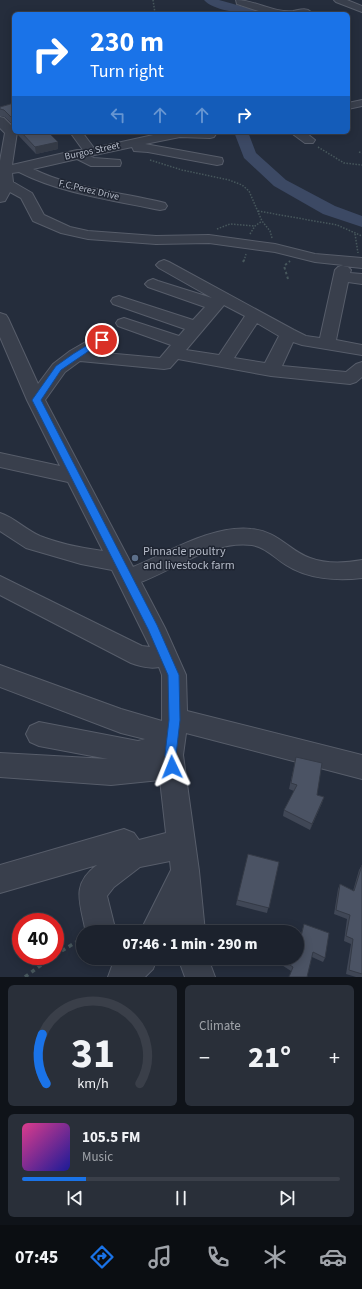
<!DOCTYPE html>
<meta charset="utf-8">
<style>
body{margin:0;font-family:"Source Sans 3",sans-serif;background:#292f39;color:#f1f3f6;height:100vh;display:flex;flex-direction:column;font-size:15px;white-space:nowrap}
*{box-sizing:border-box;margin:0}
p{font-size:13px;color:#a0a4aa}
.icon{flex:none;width:22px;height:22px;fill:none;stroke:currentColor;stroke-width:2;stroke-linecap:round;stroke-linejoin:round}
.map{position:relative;height:977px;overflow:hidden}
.drawer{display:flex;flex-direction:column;gap:8px;padding:8px;background:#0f1319;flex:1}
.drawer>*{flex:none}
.guide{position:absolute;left:12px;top:12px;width:338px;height:122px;border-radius:6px;box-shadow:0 2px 10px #0003,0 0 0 1px #3a3f49;background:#1a73e8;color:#fff;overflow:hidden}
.speed{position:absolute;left:12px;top:913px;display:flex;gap:8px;font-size:20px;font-weight:700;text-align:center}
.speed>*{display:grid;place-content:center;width:52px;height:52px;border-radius:50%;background:#1c222d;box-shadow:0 2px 10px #0003,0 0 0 1px #3a3f49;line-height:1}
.speed .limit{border:6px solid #d22;background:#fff;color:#111}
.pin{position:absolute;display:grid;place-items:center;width:34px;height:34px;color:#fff;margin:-17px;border:2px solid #fff;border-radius:50%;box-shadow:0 1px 4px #0007}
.me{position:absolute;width:44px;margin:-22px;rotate:358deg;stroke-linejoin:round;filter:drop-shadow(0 0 3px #0008)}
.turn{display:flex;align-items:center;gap:14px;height:84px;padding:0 12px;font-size:18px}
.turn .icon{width:52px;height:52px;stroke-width:2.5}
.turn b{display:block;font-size:28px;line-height:34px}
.lanes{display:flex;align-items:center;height:38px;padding:0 12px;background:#0003;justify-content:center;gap:20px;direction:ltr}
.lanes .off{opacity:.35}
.big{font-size:30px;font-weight:800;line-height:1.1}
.drawer .tile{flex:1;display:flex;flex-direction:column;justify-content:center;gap:6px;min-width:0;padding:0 14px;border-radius:6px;background:#292f39}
.drawer .dial{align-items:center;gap:0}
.dial svg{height:104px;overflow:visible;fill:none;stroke:#3a3f49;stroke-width:7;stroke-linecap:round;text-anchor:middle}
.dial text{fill:#f1f3f6;stroke:none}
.song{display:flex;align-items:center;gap:12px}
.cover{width:48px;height:48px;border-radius:6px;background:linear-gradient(135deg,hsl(330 70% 55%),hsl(240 70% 35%))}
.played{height:4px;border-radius:2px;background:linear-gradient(90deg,#1a73e8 20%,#3a3f49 20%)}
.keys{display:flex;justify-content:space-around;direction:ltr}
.heat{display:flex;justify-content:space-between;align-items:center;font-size:22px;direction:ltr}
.drawer .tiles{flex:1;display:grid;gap:8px;grid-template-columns:1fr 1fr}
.tile:last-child{grid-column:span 2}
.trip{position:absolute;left:76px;top:925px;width:228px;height:40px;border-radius:20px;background:#1c222d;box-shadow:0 2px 10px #0003,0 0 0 1px #3a3f49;font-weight:800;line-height:40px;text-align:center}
.tabs{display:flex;height:64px;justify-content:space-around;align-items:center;background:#0b0e12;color:#a0a4aa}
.tabs .icon{width:28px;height:28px}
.tabs .on{color:#1a73e8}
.tabs b{font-size:18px;color:#f1f3f6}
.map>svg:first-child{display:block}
</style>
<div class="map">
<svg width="362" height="977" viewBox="0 0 362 977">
<rect width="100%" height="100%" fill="#252d3c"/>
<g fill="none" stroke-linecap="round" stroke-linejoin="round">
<path fill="#3c4964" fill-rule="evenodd" d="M204 0H219L262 12 264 14C249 14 214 12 204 0Z
M234 132H248L256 153 286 180 335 206 362 216V227L323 214 274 186 244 158Z"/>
<defs>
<path id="minor" d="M236 0C255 0 273 13 293 11 299 10 306 7 311 12L309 14H268L237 4Z
M334 0H347L362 6V12L336 2Z
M362 100V106L348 109V103Z
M0 117 4 118 14 128V132H17L12 165 77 150H83L70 132H82L94 148 167 132H215L216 134 214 137 210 138 180 137 145 144 222 158 223 161 222 164 217 165 148 152 134 151 132 147 90 156 94 158 120 160 121 163 120 166H91L77 159 33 169C73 189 121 192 165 203L167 206 165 209 160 210C113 200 62 194 19 172L12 173 13 182 32 193 44 215 70 227 88 231 156 236 209 235 275 244 315 254 362 258V268L343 266 348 267 351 270 350 273 362 274V284L348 282 336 340 362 345V355L302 345 293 342 282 366 346 372 356 364 362 362V377L356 382 350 384 271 376 178 359 170 368 164 369 80 361 65 372 45 400 133 567C168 553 211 525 251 529 278 531 288 550 310 558 326 564 346 563 362 560V578C337 581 307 579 286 565 275 558 265 547 252 545 213 540 175 569 141 582L165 628 186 675 187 711 362 755V779L186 733 183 755 199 871 205 932H175V924L171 932H140L171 870 170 861 140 867 114 887 107 896 115 928 113 932H87L85 928C80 902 71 884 97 865L0 893V865L124 829 134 833 139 840 166 833 160 780 111 785 0 777V753L108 759 39 746 30 742 26 734 30 726 39 722 138 741 145 739 121 733 0 687V665L121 709 162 721V675L159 667C149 669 140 666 131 663L0 595V576L142 646 150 647 112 570 81 564 26 548 0 531V513C15 518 26 530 40 536 60 544 82 548 103 551L68 482 0 467V453L60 466 27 400 0 337V313L6 315 8 318 38 384 53 364 70 351 96 336 102 335 108 336 110 340 108 344 94 352 160 358 171 345 118 326 116 323 118 320 124 318 130 320 179 336 185 329 113 304 111 301 113 298 119 296 125 298 193 320 205 307 148 287 145 284 148 281 153 279 158 281 212 298 159 268 156 265 159 262 164 260 169 262 294 330 306 336 320 338 335 270 338 267 343 265 315 262 275 252 209 243 156 244 88 239 61 233 33 221 21 198 10 192 5 201 0 202V161L5 133 0 128ZM224 305 245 316 219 355 186 350ZM257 323 279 336 265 363 234 358Z
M290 132H305L315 140 313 143H305Z
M120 958H157L153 969 145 977H108L112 966Z
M178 958H208L215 977H185Z"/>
</defs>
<use href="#minor" stroke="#575d6a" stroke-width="2"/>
<path stroke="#47575c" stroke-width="1.5" stroke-dasharray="1.5 1.5" stroke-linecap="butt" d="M153 0 155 13 157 14
M318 147 344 163 362 165
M359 152 362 153
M150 160 182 170 229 180 242 185 249 191 262 221 270 231 272 238
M258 211 337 225 362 236
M217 229 230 224 255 226
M250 234 255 226 262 221
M355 234 358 253
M244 261 246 254"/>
<path stroke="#47575c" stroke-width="2" stroke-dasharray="2.5 2.5" stroke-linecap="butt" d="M243 262 244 260
M288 279 284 266 290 261"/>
<path stroke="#47575c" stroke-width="3.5" stroke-dasharray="4 4" stroke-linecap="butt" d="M55 955 83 938
M25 977 53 956"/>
<use href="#minor" fill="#393f4c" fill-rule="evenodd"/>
</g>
<path fill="#404756" d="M14 103V126L5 117 0 116V107Z
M18 132H48L58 142V149L36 154 18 135Z
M296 757 317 795 324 797 322 803 310 830 283 816 284 810 294 791 289 789Z
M279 862 267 913 236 905 237 900Z
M362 865V977H356L346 974 351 944 344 941 347 919 334 914 338 889 340 884 353 891 359 870Z
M304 924 325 958 323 962 312 957 291 971 274 960 275 958H297L299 941Z"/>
<path fill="#343a46" d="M58 142V149L36 154 35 147Z
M324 797 322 803 310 830 312 824Z"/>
<path fill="#4b5364" stroke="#343a46" d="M14 103V120L4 110 0 109V107Z
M21 132H48L58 142 35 147Z
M296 757 322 763 317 795 324 797 312 824 284 810 297 785 291 783Z
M248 854 279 862 269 908 237 900Z
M362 865V974L349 970 353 939 346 936 350 915 336 910 340 884 354 891Z
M304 924 329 933 325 958 313 952 307 977H289L293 967 279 958H297V940L300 941Z"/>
<path fill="#1a73e8" stroke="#114b97" d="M99 338H104L105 340 61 370 41 400 157 625 179 675 180 720 176 755 178 767 176 771 172 773 168 771 165 755 169 720 168 675 148 629 32 400 56 366 73 354Z"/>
<circle fill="#5c6f8a" stroke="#1e2431" stroke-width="1.5" cx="135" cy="558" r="4"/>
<g text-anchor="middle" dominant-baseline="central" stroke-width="3" stroke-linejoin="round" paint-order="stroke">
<g font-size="10" fill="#b4bac7" stroke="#1e2431">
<text transform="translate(92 151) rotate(-12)">Burgos Street</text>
<text transform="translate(89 190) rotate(13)">F.C.Perez Drive</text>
</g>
<g font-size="12" fill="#b4bac7" stroke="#1e2431" text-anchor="start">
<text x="143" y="551">Pinnacle poultry<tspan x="143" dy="14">and livestock farm</tspan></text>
</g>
</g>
</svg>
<div class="speed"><div class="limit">40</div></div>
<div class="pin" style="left:102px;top:340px;background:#d93025"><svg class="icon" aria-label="arrive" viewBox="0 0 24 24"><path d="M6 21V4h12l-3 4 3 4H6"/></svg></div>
<svg class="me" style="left:172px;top:767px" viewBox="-20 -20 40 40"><path d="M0-17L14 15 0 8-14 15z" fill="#1a73e8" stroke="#fff" stroke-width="4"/></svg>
<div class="trip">07:46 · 1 min · 290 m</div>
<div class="guide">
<div class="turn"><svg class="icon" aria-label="right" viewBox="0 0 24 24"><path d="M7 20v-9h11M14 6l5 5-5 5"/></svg><div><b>230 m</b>Turn right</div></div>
<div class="lanes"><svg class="icon off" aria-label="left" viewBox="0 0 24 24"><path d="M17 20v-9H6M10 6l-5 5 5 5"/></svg><svg class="icon off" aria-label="ahead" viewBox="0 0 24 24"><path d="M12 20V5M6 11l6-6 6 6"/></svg><svg class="icon off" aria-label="ahead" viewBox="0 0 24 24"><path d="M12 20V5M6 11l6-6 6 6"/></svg><svg class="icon" aria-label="right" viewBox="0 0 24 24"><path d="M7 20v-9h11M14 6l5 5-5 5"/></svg></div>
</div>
</div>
<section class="drawer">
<div class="tiles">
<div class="tile dial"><svg viewBox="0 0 100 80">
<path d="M14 69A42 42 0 1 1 86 69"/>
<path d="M14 69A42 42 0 0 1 11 31" stroke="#1a73e8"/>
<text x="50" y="56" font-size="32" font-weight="700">31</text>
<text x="50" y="72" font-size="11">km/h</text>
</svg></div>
<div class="tile"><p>Climate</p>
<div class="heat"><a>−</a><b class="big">21°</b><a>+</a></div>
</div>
<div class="tile">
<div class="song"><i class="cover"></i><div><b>105.5 FM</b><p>Music</p></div></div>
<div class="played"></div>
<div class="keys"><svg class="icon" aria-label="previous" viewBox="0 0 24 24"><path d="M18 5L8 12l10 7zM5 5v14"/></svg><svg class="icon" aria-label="pause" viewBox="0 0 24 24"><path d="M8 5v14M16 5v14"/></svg><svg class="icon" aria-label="next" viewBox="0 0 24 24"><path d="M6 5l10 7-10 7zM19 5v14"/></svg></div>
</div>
</div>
</section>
<nav class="tabs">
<b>07:45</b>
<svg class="icon on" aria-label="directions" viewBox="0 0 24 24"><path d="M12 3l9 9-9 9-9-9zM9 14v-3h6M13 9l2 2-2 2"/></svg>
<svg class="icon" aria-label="music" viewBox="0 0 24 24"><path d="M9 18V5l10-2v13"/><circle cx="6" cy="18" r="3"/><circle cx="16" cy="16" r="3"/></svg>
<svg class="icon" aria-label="phone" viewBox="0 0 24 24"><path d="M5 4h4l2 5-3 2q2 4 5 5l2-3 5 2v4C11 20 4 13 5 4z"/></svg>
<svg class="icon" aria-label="climate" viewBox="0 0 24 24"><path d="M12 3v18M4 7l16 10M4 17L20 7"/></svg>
<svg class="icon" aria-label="car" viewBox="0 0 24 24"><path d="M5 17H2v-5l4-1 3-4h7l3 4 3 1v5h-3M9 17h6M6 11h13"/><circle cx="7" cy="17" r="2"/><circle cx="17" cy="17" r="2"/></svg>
</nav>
